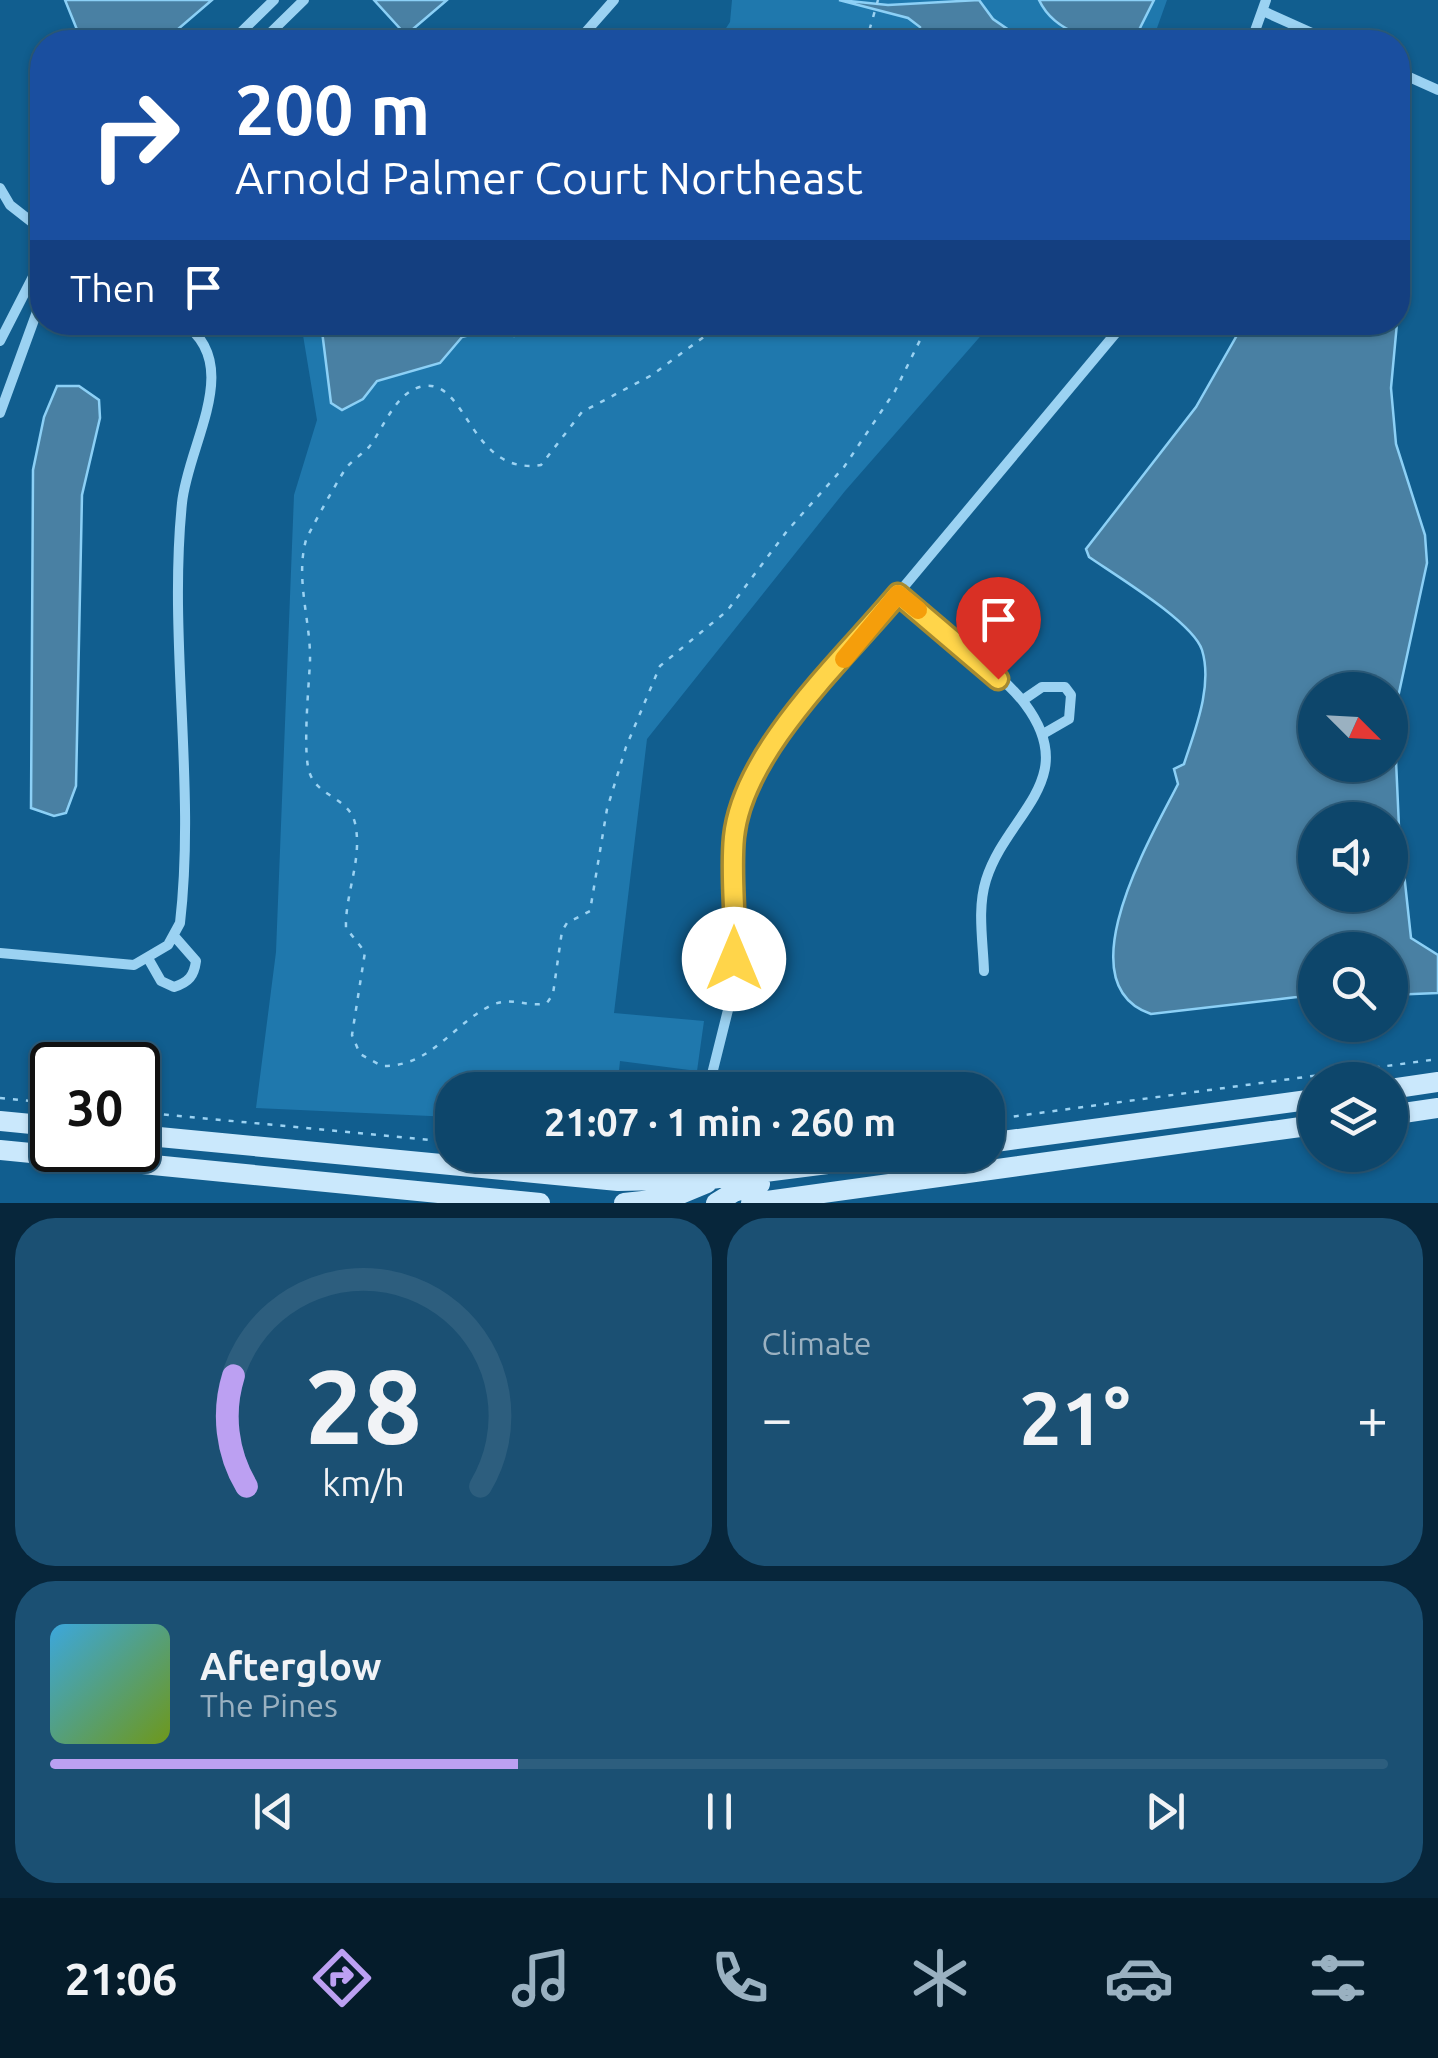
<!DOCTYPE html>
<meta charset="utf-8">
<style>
body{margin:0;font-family:Ubuntu,sans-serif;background:#1b5073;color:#f1f3f6;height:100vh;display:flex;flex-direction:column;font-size:38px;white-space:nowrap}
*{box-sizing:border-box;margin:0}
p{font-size:32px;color:#9ab1c1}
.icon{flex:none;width:55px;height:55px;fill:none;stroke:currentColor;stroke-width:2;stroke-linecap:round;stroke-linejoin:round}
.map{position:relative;height:1203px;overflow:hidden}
.sheet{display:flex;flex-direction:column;gap:15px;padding:15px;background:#07263b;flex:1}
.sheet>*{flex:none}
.hud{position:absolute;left:30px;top:30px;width:1380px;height:305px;border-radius:40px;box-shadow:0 2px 8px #0004,0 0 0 2px #2d5e7e;background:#1a4fa0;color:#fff;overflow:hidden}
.needle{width:65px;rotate:114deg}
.buttons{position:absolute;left:1298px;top:672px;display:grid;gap:20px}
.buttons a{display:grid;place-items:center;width:110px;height:110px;border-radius:50%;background:#0d466b;box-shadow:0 2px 8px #0004,0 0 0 2px #2d5e7e;font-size:50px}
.speed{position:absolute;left:30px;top:1042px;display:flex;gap:20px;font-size:50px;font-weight:700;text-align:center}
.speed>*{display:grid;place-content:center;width:130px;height:130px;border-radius:50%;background:#0d466b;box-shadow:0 2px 8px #0004,0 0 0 2px #2d5e7e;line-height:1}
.speed .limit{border:5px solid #111;border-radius:15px;background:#fff;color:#111}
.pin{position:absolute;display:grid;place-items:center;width:85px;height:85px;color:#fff;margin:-102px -42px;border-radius:50% 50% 50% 0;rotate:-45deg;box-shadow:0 0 10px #0007}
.pin .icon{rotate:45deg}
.me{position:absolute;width:110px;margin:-55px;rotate:0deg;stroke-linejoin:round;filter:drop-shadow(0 0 8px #0008)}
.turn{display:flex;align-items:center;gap:35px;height:210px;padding:0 40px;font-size:45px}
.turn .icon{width:130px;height:130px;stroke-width:2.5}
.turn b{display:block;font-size:70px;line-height:85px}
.then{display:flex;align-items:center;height:95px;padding:0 40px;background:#0003;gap:20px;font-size:38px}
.big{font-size:75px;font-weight:700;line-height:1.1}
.sheet .card{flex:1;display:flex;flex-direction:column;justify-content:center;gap:15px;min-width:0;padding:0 35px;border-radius:40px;background:#1b5073}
.sheet .dial{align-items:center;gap:0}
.dial svg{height:260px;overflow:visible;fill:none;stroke:#2d5e7e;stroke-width:7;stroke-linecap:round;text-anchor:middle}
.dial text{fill:#f1f3f6;stroke:none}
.song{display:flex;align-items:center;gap:30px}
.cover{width:120px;height:120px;border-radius:15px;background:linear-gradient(135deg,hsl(200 70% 55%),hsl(80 70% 35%))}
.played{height:10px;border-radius:5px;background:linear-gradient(90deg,#bca0f2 35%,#2d5e7e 35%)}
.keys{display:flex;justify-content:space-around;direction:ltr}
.heat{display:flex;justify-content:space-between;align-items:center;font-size:55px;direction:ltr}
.sheet .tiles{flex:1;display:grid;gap:15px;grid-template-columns:1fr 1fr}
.card:last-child{grid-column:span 2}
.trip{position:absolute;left:435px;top:1072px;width:570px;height:100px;border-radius:40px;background:#0d466b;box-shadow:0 2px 8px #0004,0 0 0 2px #2d5e7e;font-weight:700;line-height:100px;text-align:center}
.dock{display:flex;height:160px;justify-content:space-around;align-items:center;background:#051c2b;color:#9ab1c1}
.dock .icon{width:70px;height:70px}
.dock .on{color:#bca0f2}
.dock b{font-size:45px;color:#f1f3f6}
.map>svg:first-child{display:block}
</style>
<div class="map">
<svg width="1438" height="1203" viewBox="0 0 1438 1203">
<rect width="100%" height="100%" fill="#115e8f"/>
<path fill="#1f78ad" d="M732 0H1167L1152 42H717L730 22Z
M301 323H992L845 491 647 739 614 1013 704 1021 697 1071 620 1061 617 1090H452V1117L256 1108 276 952 294 495 317 420Z"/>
<path fill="#4980a3" stroke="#8cd0f6" stroke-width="2.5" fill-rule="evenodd" d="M65 0H212L163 42H82Z
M374 0H447L406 35Z
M839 0 888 5 979 0 993 19 1009 30 1044 42H933L920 39V27L908 18Z
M1039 0H1154L1133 42C1099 44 1055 34 1039 0Z
M321 323H320H526L514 336 485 331 462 337 440 363 377 381 363 399 342 410 331 403Z
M1244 323H1397L1391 388 1396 444 1425 535 1427 563 1394 716 1399 827 1411 938 1438 955V993L1390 995V950H1315V994L1297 997 1151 1014C1063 984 1153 834 1178 784L1174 769 1184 764C1195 730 1213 686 1202 650 1193 622 1115 575 1089 557L1086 549 1196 407ZM1315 690H1390V765H1315ZM1315 820H1390V895H1315Z
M57 386H79L99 400 100 418 82 495 76 786 66 813 54 816 31 808 33 470 44 417Z"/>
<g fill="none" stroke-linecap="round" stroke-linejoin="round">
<path stroke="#9bd2f2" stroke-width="2.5" stroke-dasharray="5 8" stroke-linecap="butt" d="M866 42 878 0
M724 322 652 375 582 412 541 465C470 476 468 380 424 386 396 390 384 428 369 447 362 454 353 460 347 467 341 474 309 532 306 540 295 579 311 622 310 661 309 685 302 755 310 774 319 797 349 798 355 823 363 859 345 893 346 928L365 952 352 1035 360 1054 382 1066C432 1067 453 1023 492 1005 512 996 528 1008 547 1003L553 994 562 931 567 923 590 911 607 809 626 747 660 666 727 611 787 531 844 467 895 391 929 322
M0 1098 52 1103
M138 1112 452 1142
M988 1120 1438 1059
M604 1155 685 1161"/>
<path stroke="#9bd2f2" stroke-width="10" d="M1263 11 1332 42
M231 42 274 0
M261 42 304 0
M577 42 614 0
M1251 42 1266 0
M1398 72 1438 90
M0 188 10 205 42 230
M0 341 42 259
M0 413 42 298
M899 594C933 623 1000 671 1025 704 1082 780 1007 813 986 880 977 909 983 941 984 971
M1023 700 1042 687H1065L1071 695 1069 719 1043 734
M0 953 134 965 168 945 180 923C196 785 168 641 182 503 188 443 245 364 182 322
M149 960 161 981 174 987C189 982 194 976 196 961L175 937
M708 1090 733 990 734 833 755 771 790 723 1125 322
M711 1155V1179"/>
<path stroke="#cae8fc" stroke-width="20" d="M1390 1089 1438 1082
M1390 1115 1438 1108
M0 1121 52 1126
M138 1135 618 1181 711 1179 898 1155
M988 1143 1315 1099
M0 1150 540 1203
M624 1203 671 1198 707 1183
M716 1203 734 1192 760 1184
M751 1203 1315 1125"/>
</g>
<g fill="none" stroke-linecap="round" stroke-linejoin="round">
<defs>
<path id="route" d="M734 959C737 918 730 878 734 837 743 750 844 659 898 594L998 679"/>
</defs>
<use href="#route" stroke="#a68a30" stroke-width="25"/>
<use href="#route" stroke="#ffd54a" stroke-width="18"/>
<path stroke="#f59e0b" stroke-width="18" d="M844 659 898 594 918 610"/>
</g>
</svg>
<div class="buttons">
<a><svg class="needle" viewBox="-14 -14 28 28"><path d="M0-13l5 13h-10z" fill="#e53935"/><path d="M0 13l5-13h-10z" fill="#9ab1c1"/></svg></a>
<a><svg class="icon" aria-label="sound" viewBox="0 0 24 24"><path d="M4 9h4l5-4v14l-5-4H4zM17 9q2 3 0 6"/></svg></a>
<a><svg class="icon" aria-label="search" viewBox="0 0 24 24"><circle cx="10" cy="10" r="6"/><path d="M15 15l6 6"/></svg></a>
<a><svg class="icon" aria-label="layers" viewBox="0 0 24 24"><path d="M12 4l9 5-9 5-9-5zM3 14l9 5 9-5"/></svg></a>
</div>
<div class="speed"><div class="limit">30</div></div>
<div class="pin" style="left:998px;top:679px;background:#d93025"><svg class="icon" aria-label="arrive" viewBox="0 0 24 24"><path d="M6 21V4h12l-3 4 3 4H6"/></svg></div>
<svg class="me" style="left:734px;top:959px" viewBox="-20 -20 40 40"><circle r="19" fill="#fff"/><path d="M0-13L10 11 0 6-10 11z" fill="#ffd54a"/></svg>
<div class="trip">21:07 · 1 min · 260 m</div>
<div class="hud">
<div class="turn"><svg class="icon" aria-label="right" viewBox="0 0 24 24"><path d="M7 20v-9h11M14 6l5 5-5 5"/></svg><div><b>200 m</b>Arnold Palmer Court Northeast</div></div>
<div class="then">Then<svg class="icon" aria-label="arrive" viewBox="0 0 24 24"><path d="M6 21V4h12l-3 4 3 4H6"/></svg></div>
</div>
</div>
<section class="sheet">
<div class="tiles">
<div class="card dial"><svg viewBox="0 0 100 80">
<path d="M14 69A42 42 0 1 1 86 69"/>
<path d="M14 69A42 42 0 0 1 10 35" stroke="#bca0f2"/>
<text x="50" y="56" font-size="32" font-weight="700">28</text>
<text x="50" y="72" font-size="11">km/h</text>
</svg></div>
<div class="card"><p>Climate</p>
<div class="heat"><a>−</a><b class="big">21°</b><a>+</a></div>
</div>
<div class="card">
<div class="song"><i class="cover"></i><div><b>Afterglow</b><p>The Pines</p></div></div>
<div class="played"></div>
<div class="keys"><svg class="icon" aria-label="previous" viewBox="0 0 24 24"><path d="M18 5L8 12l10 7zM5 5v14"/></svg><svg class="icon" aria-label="pause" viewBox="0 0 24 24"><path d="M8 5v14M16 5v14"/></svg><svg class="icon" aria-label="next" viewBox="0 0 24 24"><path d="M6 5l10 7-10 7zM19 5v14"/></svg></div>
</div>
</div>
</section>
<nav class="dock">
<b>21:06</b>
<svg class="icon on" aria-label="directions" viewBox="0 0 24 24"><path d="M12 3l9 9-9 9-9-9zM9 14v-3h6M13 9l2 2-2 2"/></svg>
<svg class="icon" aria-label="music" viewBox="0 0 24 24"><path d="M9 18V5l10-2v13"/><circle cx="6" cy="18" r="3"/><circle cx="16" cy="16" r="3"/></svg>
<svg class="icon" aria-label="phone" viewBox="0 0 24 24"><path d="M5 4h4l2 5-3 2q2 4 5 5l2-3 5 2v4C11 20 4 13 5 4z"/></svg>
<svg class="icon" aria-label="climate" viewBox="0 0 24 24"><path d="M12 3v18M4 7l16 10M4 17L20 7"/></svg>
<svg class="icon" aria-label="car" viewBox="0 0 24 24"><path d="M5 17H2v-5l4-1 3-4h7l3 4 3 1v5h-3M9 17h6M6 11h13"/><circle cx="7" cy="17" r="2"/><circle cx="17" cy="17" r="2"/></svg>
<svg class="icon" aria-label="filters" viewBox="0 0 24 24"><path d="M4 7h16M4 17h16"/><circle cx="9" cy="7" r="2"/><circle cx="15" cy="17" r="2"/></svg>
</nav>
